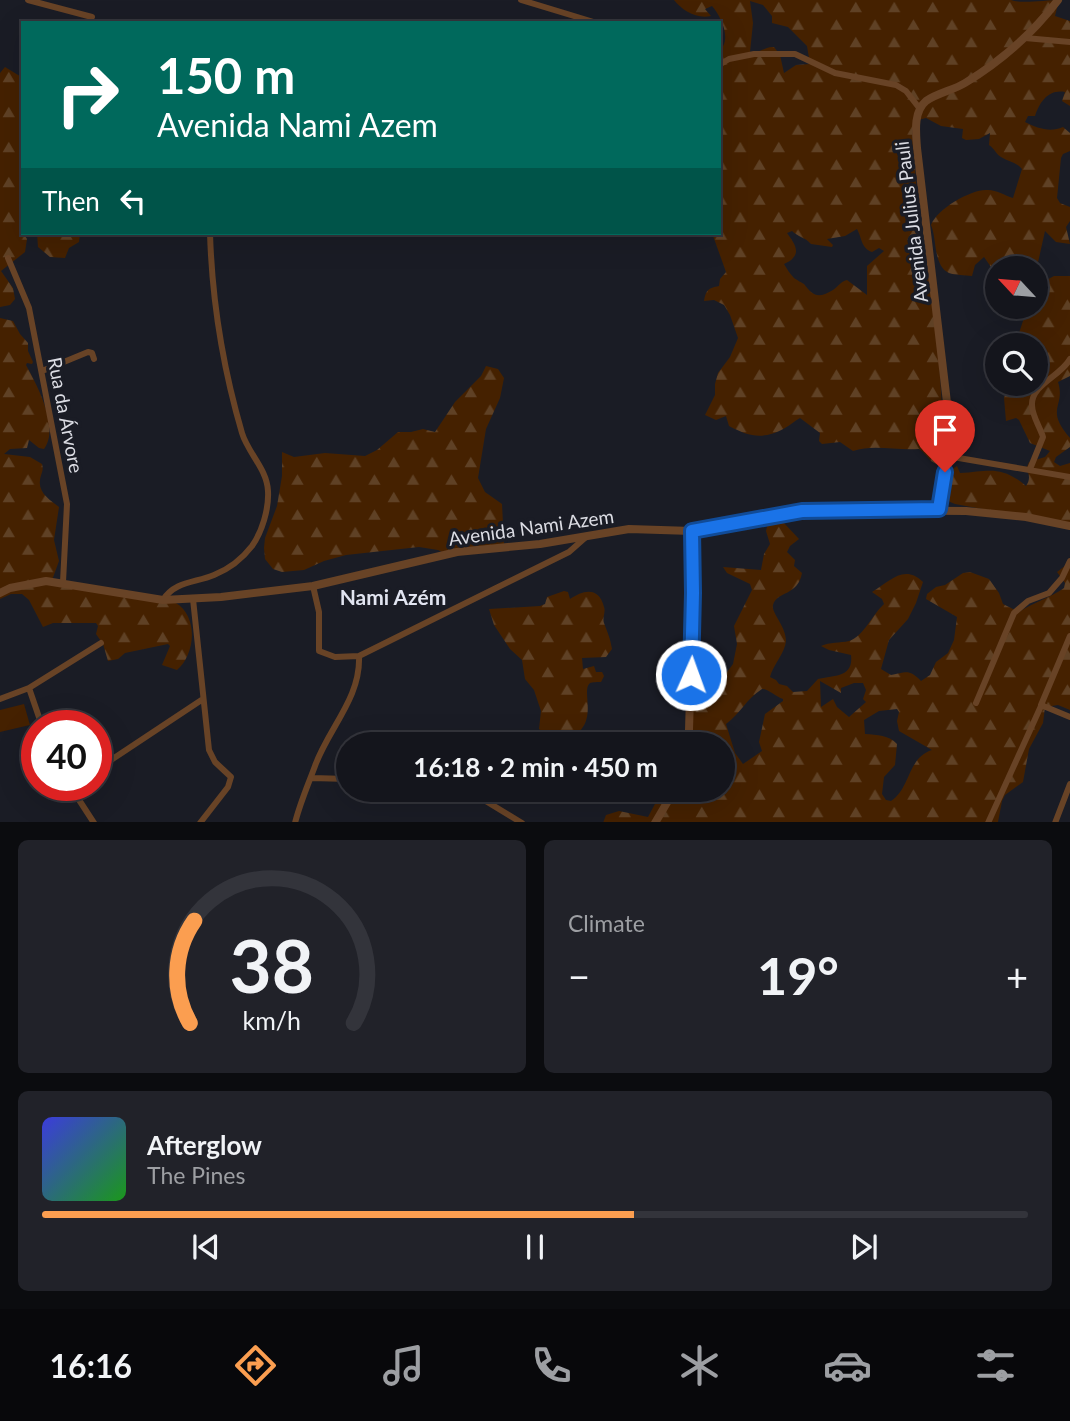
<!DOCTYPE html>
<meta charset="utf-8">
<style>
body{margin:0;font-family:Lato,sans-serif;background:#212229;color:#f1f3f6;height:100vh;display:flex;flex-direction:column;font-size:26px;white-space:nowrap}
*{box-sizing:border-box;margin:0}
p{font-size:23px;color:#9d9fa3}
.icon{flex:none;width:38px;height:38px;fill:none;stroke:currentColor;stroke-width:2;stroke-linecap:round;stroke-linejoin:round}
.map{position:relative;height:822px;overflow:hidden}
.panel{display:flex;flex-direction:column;gap:18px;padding:18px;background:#0b0c0f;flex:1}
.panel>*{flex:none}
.top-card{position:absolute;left:21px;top:21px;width:700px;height:214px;border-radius:0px;box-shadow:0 7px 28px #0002,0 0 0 2px #33343b;background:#00695c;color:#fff;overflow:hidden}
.needle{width:46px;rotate:296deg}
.controls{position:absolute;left:985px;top:256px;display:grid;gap:14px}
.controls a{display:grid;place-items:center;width:63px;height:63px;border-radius:50%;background:#14151c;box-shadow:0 7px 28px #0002,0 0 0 2px #33343b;font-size:35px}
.speed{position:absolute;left:21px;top:710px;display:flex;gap:14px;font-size:35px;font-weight:700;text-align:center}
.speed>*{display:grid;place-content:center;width:91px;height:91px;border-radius:50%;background:#14151c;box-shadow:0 7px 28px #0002,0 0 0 2px #33343b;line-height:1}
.speed .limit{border:10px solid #d22;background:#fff;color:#111}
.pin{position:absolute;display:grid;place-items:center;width:60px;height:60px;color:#fff;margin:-72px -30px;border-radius:50% 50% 50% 0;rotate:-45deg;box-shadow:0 0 7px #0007}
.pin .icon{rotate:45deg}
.me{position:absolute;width:77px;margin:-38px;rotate:2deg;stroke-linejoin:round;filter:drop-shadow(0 0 5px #0008)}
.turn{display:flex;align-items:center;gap:24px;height:147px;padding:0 21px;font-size:32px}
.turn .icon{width:91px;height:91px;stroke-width:2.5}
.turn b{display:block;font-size:49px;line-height:60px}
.then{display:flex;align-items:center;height:66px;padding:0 21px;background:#0003;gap:14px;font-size:26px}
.big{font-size:52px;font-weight:700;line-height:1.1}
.panel .tile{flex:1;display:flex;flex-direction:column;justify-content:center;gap:10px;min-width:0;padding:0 24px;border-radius:10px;background:#212229}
.panel .dial{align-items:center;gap:0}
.dial svg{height:182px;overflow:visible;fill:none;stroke:#33343b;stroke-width:7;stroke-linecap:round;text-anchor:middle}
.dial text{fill:#f1f3f6;stroke:none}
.song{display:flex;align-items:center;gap:21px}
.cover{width:84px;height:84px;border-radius:10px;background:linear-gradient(135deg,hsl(240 70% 55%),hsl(120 70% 35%))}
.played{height:7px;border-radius:4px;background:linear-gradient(90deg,#fb9e50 60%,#33343b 60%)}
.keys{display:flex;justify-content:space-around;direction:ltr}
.heat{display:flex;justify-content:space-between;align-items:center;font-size:38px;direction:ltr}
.panel .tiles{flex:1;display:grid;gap:18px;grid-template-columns:1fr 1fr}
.tile:last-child{grid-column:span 2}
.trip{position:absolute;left:336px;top:732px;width:399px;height:70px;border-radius:35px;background:#14151c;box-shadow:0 7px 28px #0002,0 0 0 2px #33343b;font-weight:700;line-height:70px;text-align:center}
.tab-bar{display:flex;height:112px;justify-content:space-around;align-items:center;background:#08080b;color:#9d9fa3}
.tab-bar .icon{width:49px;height:49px}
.tab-bar .active{color:#fb9e50}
.tab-bar b{font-size:32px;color:#f1f3f6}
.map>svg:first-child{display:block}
</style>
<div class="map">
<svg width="1070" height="823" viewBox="0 0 1070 823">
<defs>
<pattern id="forest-firs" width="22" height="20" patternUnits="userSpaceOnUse" patternTransform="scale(1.75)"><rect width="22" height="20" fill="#452100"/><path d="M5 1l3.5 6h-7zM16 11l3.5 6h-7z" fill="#5f4125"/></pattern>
</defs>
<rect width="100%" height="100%" fill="#1a1c25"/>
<path fill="url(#forest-firs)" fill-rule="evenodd" d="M674 0H1011C1022 4 1045 0 1059 0L1055 16 1070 21V106L1062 101 1065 92C1049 89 1040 101 1035 116H1028L1025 122C1037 128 1050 133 1063 127L1070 133V151L1063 154 1061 158 1057 198 1060 203 1070 207V221L1066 227 1070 244 1056 242 1045 231 1037 267 998 268 997 270 991 267 984 257 975 265 972 276C965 275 955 275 949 273 933 266 937 238 931 225 937 209 970 190 986 190 995 189 1004 195 1013 198L1022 169C1016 162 1009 162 1001 157 996 154 995 149 989 145L990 133 979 139 966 140 962 138 963 129 941 126 926 118 918 120 912 130 921 245 928 272 939 361 942 407 950 415 960 411 971 417 956 431C956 444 953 476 931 461 927 457 924 452 919 449 897 451 874 444 853 451L840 442 822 444 819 441 820 433 800 418C794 421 791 425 785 428 763 440 750 437 729 426L726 416 716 420 705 415 715 395V384L718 373 730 357 738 338 730 315 724 305 714 300 704 301C706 290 708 288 719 286L720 279 726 272 712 233H719V51C732 41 722 17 712 6L705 9 711 16C696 19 683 11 674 0ZM750 1 763 5 772 16V23L788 27 807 46 810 64 796 65 784 73 780 55 774 47C765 46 759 54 750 52L753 23ZM857 229C862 238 861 248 872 252L879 248 884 251 867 266V295L847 280C840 282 839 286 833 290 818 299 813 296 804 284 804 284 795 279 794 278 790 274 787 269 784 264 787 262 791 261 793 258 801 250 791 239 787 233L792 231C798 237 805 237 811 244L832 247 833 245 827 239 845 236Z
M5 67 23 78V233L27 239 25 252 1 271 13 288 15 299 10 305 0 307V73Z
M37 233H80L79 242 69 248 65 258 50 257 38 247Z
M1054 276H1070V376L1058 382C1066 407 1044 408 1070 438V447L1056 457 1054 462 1060 466 1070 463V525L955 504 948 501 944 496C946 485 946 472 957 466L960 473C990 471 1001 465 1026 486 1030 480 1030 475 1026 469L1029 462 1045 457 1050 451 1030 443 1019 420 1016 418 1006 421 1004 398 1009 383H1036V345H1015L1025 315 1035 309 1040 301 1038 292 1043 282Z
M0 318 13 321 20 334 28 343V351L33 362 32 364 27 363 26 365C37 385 60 428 44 449L39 448 29 440 27 448 10 449 4 454 30 457 42 464C44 471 41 473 40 480 38 493 50 500 59 507L54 540 59 561 51 583C84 589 115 596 149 599 156 600 169 599 176 603 199 617 195 655 177 670L162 665 170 646 168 644 125 653 118 659 108 661 103 644 96 634 98 626 96 623H53L43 627 29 600 22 594H11L0 599Z
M486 366 498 369 504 378 500 398 486 429 478 478 485 492 502 504 504 544 451 557 438 550 419 547 346 555 324 561 304 570 282 572 273 569 265 559 264 548 265 538 277 506 282 476V452L294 457 325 453 365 456 377 450 398 432H411L423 429 435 432 455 402 481 376Z
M769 519 783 522 799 539 790 546 787 552 795 560 794 566 802 573C798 596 777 591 773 605 771 613 786 626 786 641 785 653 773 665 770 677L776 680 779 684 787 686 793 692 807 691 818 679C833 675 854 678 851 655L829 650 821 646C830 642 840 643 849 641 864 636 872 615 884 604L882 599 872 592C889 582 904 563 923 582L916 603 908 619 889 640 881 669 891 675C906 673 908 668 921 681L930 675 936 662 948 653 954 640 957 617 926 599 927 594 936 587 945 585 963 573 970 572 989 579 999 593 1003 604 1019 612C1034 602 1050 598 1064 588L1065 583 1057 572 1070 562V710L1058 705 1045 707 1043 723 1029 749 1023 782 1005 795 1002 801 998 822 603 823 606 815 619 811 648 817 663 789H723V744H691V707L695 701 709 696 733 664 737 644 734 626 752 590 750 584 727 573 723 567 761 570 764 554 770 544 766 531ZM820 681 841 693V688L854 683H863L866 690 863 699 866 702 849 717 837 707 833 699 821 707ZM762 689C769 689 776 697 783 699V701L765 714 759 742 762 751 743 764 735 753 726 724C741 713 746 699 762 689ZM897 709 899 712 897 721 899 731 932 750C907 758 911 788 891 801L886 800 882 794 884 777 895 765 897 744C889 735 877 735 865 734L864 720 879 711Z
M564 591 568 592 570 599C583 590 599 586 604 607 606 612 602 618 604 623 608 634 610 637 612 649L606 657 582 658 583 669 594 666 596 672H602L604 676 601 682C598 682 592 682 590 683 580 691 601 724 569 738 557 743 548 736 539 729L541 711 534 690 525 679 522 660 510 649 494 625 489 609 540 606 545 604 547 597Z"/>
<path fill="#452100" d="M24 704 30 725 0 732V710Z"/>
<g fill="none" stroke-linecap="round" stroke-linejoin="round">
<path stroke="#684326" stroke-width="6" d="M28 0 92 17
M521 0 597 23
M1025 38 1070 42
M719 65 729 59 754 54H795L835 73 896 85 906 91 920 109
M8 258 29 308 67 504 63 582
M42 371 88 352 92 353 94 359
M947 456 1070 477
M1030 469 1043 437C1040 427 1032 416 1032 405 1031 385 1061 376 1070 359
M193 599 209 750 215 762 231 777 228 787 200 823
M163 600C175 581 195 583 214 575 229 569 242 559 252 546 262 532 269 509 268 491 267 469 248 453 242 433 223 368 212 300 210 233
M1070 636 1041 705 1070 717
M359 656 569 552 586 537
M29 688 42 726
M0 699 29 688 101 643
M976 703 1014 613 1028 601 1049 593 1062 578 1070 561
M96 770 203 699
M312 778 348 779
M70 786 94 823
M466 789 522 823
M295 823C300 803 308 785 315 766 328 729 361 698 359 656L335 657 319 651V612L313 586
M988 823 1041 706
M1055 823 1070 784"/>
<path stroke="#684326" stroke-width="8" d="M939 509 947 456 948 411 917 148C916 133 913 112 926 101 937 93 954 90 965 83 1001 61 1033 33 1058 0
M0 593 10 588 46 581 163 600 221 597 313 586 457 552 540 544 629 529 692 531 802 511 830 510 966 511 1026 517 1070 526
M687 744 689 730 693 593 692 531
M655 823 675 789"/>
</g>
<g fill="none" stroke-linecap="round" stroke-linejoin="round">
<defs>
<path id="route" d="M691 675 693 593 692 531 802 511 939 509 945 472"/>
</defs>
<use href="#route" stroke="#114b97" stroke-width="18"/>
<use href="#route" stroke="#1a73e8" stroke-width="12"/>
</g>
<g text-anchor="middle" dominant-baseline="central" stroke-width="7" stroke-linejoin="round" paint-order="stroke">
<g font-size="19" fill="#dbdce3" stroke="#1a1c25">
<text transform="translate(911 222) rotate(-97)">Avenida Julius Pauli</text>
<text transform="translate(66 415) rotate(79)">Rua da Árvore</text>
<text transform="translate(531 527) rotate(-8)">Avenida Nami Azem</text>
</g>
<g font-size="21" font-weight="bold" fill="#e1e4f0" stroke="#1a1c25">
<text x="393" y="596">Nami Azém</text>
</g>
</g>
</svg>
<div class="controls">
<a><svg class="needle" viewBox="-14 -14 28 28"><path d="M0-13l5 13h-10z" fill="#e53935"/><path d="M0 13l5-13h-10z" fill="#9d9fa3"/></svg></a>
<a><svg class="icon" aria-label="search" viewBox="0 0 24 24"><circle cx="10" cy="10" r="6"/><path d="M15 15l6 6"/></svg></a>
</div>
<div class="speed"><div class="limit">40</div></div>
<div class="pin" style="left:945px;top:472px;background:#d93025"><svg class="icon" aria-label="arrive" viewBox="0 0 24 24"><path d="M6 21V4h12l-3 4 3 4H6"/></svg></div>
<svg class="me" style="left:691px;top:675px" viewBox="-20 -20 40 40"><circle r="17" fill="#1a73e8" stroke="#fff" stroke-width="3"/><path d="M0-11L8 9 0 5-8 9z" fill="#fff"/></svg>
<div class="trip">16:18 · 2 min · 450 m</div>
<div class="top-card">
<div class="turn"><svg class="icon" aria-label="right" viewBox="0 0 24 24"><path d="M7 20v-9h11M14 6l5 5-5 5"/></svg><div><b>150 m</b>Avenida Nami Azem</div></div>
<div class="then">Then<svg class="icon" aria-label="left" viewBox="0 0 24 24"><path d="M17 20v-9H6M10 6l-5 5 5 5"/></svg></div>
</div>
</div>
<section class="panel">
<div class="tiles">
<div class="tile dial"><svg viewBox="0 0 100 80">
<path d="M14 69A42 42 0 1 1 86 69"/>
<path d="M14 69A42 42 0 0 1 16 24" stroke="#fb9e50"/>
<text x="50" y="56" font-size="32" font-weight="700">38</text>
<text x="50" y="72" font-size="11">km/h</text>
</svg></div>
<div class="tile"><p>Climate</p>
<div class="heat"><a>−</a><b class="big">19°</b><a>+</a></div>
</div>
<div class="tile">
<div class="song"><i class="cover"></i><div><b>Afterglow</b><p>The Pines</p></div></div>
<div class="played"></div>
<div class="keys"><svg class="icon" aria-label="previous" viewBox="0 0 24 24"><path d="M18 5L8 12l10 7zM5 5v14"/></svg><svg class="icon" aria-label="pause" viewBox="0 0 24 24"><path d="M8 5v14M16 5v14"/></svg><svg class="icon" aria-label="next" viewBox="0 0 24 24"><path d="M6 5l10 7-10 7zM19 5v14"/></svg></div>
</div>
</div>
</section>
<nav class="tab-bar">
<b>16:16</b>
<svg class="icon active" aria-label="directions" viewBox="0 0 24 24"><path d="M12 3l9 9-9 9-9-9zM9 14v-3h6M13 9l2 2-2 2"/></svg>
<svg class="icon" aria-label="music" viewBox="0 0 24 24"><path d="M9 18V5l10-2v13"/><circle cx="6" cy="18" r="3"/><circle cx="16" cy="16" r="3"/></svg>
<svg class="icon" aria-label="phone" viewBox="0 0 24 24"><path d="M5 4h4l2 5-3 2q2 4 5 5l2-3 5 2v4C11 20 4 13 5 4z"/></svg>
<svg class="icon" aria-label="climate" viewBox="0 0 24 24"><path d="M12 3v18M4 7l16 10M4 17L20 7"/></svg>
<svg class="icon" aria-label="car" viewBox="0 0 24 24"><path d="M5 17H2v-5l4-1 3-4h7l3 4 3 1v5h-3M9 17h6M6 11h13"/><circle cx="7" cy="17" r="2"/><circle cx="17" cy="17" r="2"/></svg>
<svg class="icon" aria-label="filters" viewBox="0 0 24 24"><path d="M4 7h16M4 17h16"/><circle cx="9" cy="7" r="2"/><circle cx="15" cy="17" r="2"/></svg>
</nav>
